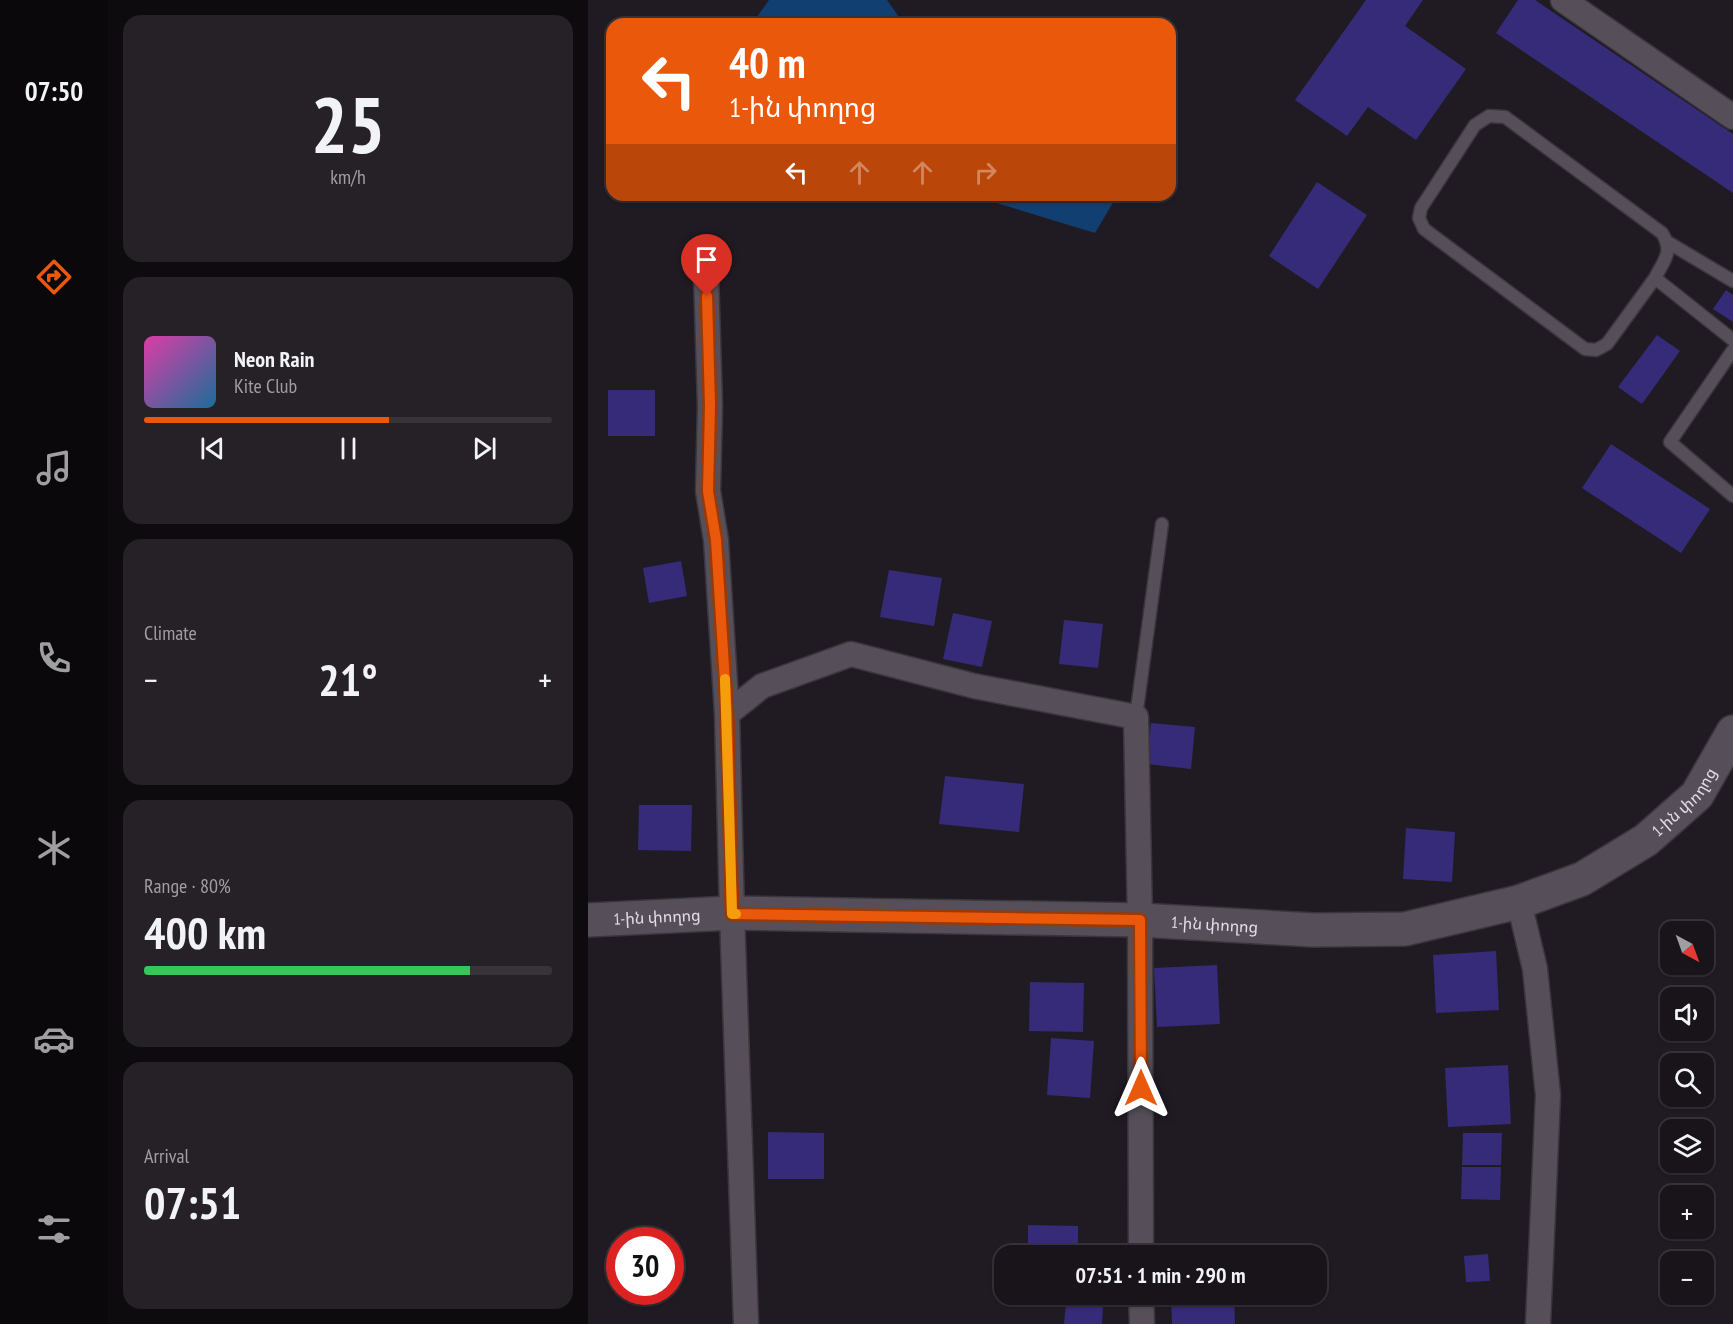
<!DOCTYPE html>
<meta charset="utf-8">
<style>
body{margin:0;font-family:"PT Sans Narrow","Noto Sans Armenian",sans-serif;background:#252127;color:#f1f3f6;height:100vh;display:flex;flex-direction:column;font-size:22px;white-space:nowrap}
*{box-sizing:border-box;margin:0}
p{font-size:20px;color:#9f9ea2}
.icon{flex:none;width:33px;height:33px;fill:none;stroke:currentColor;stroke-width:2;stroke-linecap:round;stroke-linejoin:round}
.map{position:relative;flex:1;overflow:hidden}
.panel{display:flex;flex-direction:column;gap:15px;padding:15px;background:#0d0b0e;width:480px}
.panel>*{flex:none}
.top-card{position:absolute;left:18px;top:18px;width:570px;height:183px;border-radius:18px;box-shadow:0 2px 4px #0004,0 0 0 2px #363339;background:#ea580c;color:#fff;overflow:hidden}
.needle{width:39px;rotate:139deg}
.buttons{position:absolute;left:1072px;top:921px;display:grid;gap:12px}
.buttons a{display:grid;place-items:center;width:54px;height:54px;border-radius:12px;background:#18141a;box-shadow:0 2px 4px #0004,0 0 0 2px #363339;font-size:30px}
.speed{position:absolute;left:18px;top:1227px;display:flex;gap:12px;font-size:30px;font-weight:700;text-align:center}
.speed>*{display:grid;place-content:center;width:78px;height:78px;border-radius:50%;background:#18141a;box-shadow:0 2px 4px #0004,0 0 0 2px #363339;line-height:1}
.speed .limit{border:9px solid #d22;background:#fff;color:#111}
.pin{position:absolute;display:grid;place-items:center;width:51px;height:51px;color:#fff;margin:-62px -26px;border-radius:50% 50% 50% 0;rotate:-45deg;box-shadow:0 0 6px #0007}
.pin .icon{rotate:45deg}
.me{position:absolute;width:66px;margin:-33px;rotate:0deg;stroke-linejoin:round;filter:drop-shadow(0 0 4px #0008)}
.turn{display:flex;align-items:center;gap:21px;height:126px;padding:0 24px;font-size:27px}
.turn .icon{width:78px;height:78px;stroke-width:2.5}
.turn b{display:block;font-size:42px;line-height:51px}
.lanes{display:flex;align-items:center;height:57px;padding:0 24px;background:#0003;justify-content:center;gap:30px;direction:ltr}
.lanes .off{opacity:.35}
.big{font-size:45px;font-weight:600;line-height:1.1}
.panel .card{flex:1;display:flex;flex-direction:column;justify-content:center;gap:9px;min-width:0;padding:0 21px;border-radius:18px;background:#252127}
.panel .dial{align-items:center;gap:0}
.dial b{font-size:78px;line-height:1}
.song{display:flex;align-items:center;gap:18px}
.cover{width:72px;height:72px;border-radius:9px;background:linear-gradient(135deg,hsl(320 70% 55%),hsl(200 70% 35%))}
.played{height:6px;border-radius:3px;background:linear-gradient(90deg,#ea580c 60%,#363339 60%)}
.keys{display:flex;justify-content:space-around;direction:ltr}
.heat{display:flex;justify-content:space-between;align-items:center;font-size:33px;direction:ltr}
.charge{height:9px;border-radius:4px;background:linear-gradient(90deg,#34c759 80%,#363339 0)}
.trip{position:absolute;left:406px;top:1245px;width:333px;height:60px;border-radius:18px;background:#18141a;box-shadow:0 2px 4px #0004,0 0 0 2px #363339;font-weight:600;line-height:60px;text-align:center}
main{display:flex;flex:1;min-height:0}
.menu{display:flex;flex-direction:column;width:108px;justify-content:space-around;align-items:center;background:#0a080a;color:#9f9ea2}
.menu .icon{width:42px;height:42px}
.menu .on{color:#ea580c}
.menu b{font-size:27px;color:#f1f3f6}
.map>svg:first-child{display:block}
</style>
<main>
<nav class="menu">
<b>07:50</b>
<svg class="icon on" aria-label="directions" viewBox="0 0 24 24"><path d="M12 3l9 9-9 9-9-9zM9 14v-3h6M13 9l2 2-2 2"/></svg>
<svg class="icon" aria-label="music" viewBox="0 0 24 24"><path d="M9 18V5l10-2v13"/><circle cx="6" cy="18" r="3"/><circle cx="16" cy="16" r="3"/></svg>
<svg class="icon" aria-label="phone" viewBox="0 0 24 24"><path d="M5 4h4l2 5-3 2q2 4 5 5l2-3 5 2v4C11 20 4 13 5 4z"/></svg>
<svg class="icon" aria-label="climate" viewBox="0 0 24 24"><path d="M12 3v18M4 7l16 10M4 17L20 7"/></svg>
<svg class="icon" aria-label="car" viewBox="0 0 24 24"><path d="M5 17H2v-5l4-1 3-4h7l3 4 3 1v5h-3M9 17h6M6 11h13"/><circle cx="7" cy="17" r="2"/><circle cx="17" cy="17" r="2"/></svg>
<svg class="icon" aria-label="filters" viewBox="0 0 24 24"><path d="M4 7h16M4 17h16"/><circle cx="9" cy="7" r="2"/><circle cx="15" cy="17" r="2"/></svg>
</nav>
<section class="panel">
<div class="card dial"><b>25</b><p>km/h</p></div>
<div class="card">
<div class="song"><i class="cover"></i><div><b>Neon Rain</b><p>Kite Club</p></div></div>
<div class="played"></div>
<div class="keys"><svg class="icon" aria-label="previous" viewBox="0 0 24 24"><path d="M18 5L8 12l10 7zM5 5v14"/></svg><svg class="icon" aria-label="pause" viewBox="0 0 24 24"><path d="M8 5v14M16 5v14"/></svg><svg class="icon" aria-label="next" viewBox="0 0 24 24"><path d="M6 5l10 7-10 7zM19 5v14"/></svg></div>
</div>
<div class="card"><p>Climate</p>
<div class="heat"><a>−</a><b class="big">21°</b><a>+</a></div>
</div>
<div class="card"><p>Range · 80%</p><b class="big">400 km</b><div class="charge"></div></div>
<div class="card"><p>Arrival</p><b class="big">07:51</b></div>
</section>
<div class="map">
<svg width="1145" height="1324" viewBox="0 0 1145 1324">
<rect width="100%" height="100%" fill="#201b23"/>
<path fill="#123f72" d="M181 0H299L316 24H164Z
M400 195H524L526 201 507 233 402 201Z"/>
<path fill="#352b78" d="M778 0H835L817 26 878 69 828 140 780 107 759 136 707 100Z
M930 0H947L1145 134V193L908 33Z
M729 182 779 215 730 289 681 256Z
M1138 290 1145 295V322L1125 309Z
M1069 335 1092 351 1054 404 1030 387Z
M20 390H67V436H20Z
M1023 444 1122 509 1093 553 994 488Z
M93 561 99 596 61 603 55 568Z
M301 570 354 578 346 626 292 617Z
M365 613 404 621 394 667 355 659Z
M476 620 515 624 510 668 471 664Z
M563 723 607 727 603 769 559 764Z
M357 776 436 784 431 832 351 824Z
M51 805H104L103 851 50 850Z
M818 828 867 832 864 882 815 879Z
M908 951 911 1010 848 1013 845 955Z
M629 965 632 1024 569 1027 566 968Z
M442 982 496 983 495 1032 441 1031Z
M463 1038 506 1041 502 1098 459 1095Z
M920 1065 923 1124 860 1127 857 1068Z
M180 1132 236 1133V1179H180Z
M875 1133H914L913 1165H874Z
M874 1167H913L912 1200 873 1199Z
M440 1225 490 1226V1256H440Z
M900 1254 902 1281 878 1282 876 1256Z
M583 1294H646L647 1324H584Z
M478 1303 515 1307 514 1324H476Z"/>
<g fill="none" stroke-linecap="round" stroke-linejoin="round">
<defs>
<path id="lane" d="M1081 243 1145 281
M1067 278 1019 344 1008 350 997 349 836 229 831 218 833 208 887 125 901 116 917 117 1074 233C1086 252 1076 260 1067 278L1145 340
M1145 350 1082 442 1145 496
M548 717 574 524"/>
<path id="street" d="M975 0 1145 117
M118 274 122 406 120 491 128 540 139 714 144 913 158 1324
M139 714 174 686 263 654 386 686 548 717 552 920 553 1256
M931 902 947 969 960 1095 950 1324
M553 1294 554 1324"/>
<g id="secondary">
<path id="s1" d="M0 920 144 913 552 920 725 930 817 929 931 902 994 879 1058 840 1109 795 1145 732"/>
</g>
</defs>
<use href="#lane" stroke="#3a363c" stroke-width="15"/>
<use href="#street" stroke="#3a363c" stroke-width="27"/>
<use href="#secondary" stroke="#3a363c" stroke-width="36"/>
<use href="#lane" stroke="#564f5a" stroke-width="12"/>
<use href="#street" stroke="#564f5a" stroke-width="24"/>
<use href="#secondary" stroke="#564f5a" stroke-width="33"/>
</g>
<g fill="none" stroke-linecap="round" stroke-linejoin="round">
<defs>
<path id="route" d="M119 296 122 406 120 491 128 540 139 714 144 914 552 920 553 1088"/>
</defs>
<use href="#route" stroke="#983908" stroke-width="15"/>
<use href="#route" stroke="#ea580c" stroke-width="10"/>
<path stroke="#f59e0b" stroke-width="10" d="M137 679 144 914H148"/>
</g>
<g text-anchor="middle" dominant-baseline="central" stroke-width="6" stroke-linejoin="round" paint-order="stroke">
<g font-size="16" fill="#e2dee4" stroke="#09060a">
<text stroke="none"><textPath href="#s1" startOffset="1131">1-ին փողոց</textPath></text>
<text stroke="none"><textPath href="#s1" startOffset="69">1-ին փողոց</textPath></text>
<text stroke="none"><textPath href="#s1" startOffset="627">1-ին փողոց</textPath></text>
</g>
</g>
</svg>
<div class="buttons">
<a><svg class="needle" viewBox="-14 -14 28 28"><path d="M0-13l5 13h-10z" fill="#e53935"/><path d="M0 13l5-13h-10z" fill="#9f9ea2"/></svg></a>
<a><svg class="icon" aria-label="sound" viewBox="0 0 24 24"><path d="M4 9h4l5-4v14l-5-4H4zM17 9q2 3 0 6"/></svg></a>
<a><svg class="icon" aria-label="search" viewBox="0 0 24 24"><circle cx="10" cy="10" r="6"/><path d="M15 15l6 6"/></svg></a>
<a><svg class="icon" aria-label="layers" viewBox="0 0 24 24"><path d="M12 4l9 5-9 5-9-5zM3 14l9 5 9-5"/></svg></a>
<a>+</a>
<a>−</a>
</div>
<div class="speed"><div class="limit">30</div></div>
<div class="pin" style="left:119px;top:296px;background:#d93025"><svg class="icon" aria-label="arrive" viewBox="0 0 24 24"><path d="M6 21V4h12l-3 4 3 4H6"/></svg></div>
<svg class="me" style="left:553px;top:1088px" viewBox="-20 -20 40 40"><path d="M0-17L14 15 0 8-14 15z" fill="#ea580c" stroke="#fff" stroke-width="4"/></svg>
<div class="trip">07:51 · 1 min · 290 m</div>
<div class="top-card">
<div class="turn"><svg class="icon" aria-label="left" viewBox="0 0 24 24"><path d="M17 20v-9H6M10 6l-5 5 5 5"/></svg><div><b>40 m</b>1-ին փողոց</div></div>
<div class="lanes"><svg class="icon" aria-label="left" viewBox="0 0 24 24"><path d="M17 20v-9H6M10 6l-5 5 5 5"/></svg><svg class="icon off" aria-label="ahead" viewBox="0 0 24 24"><path d="M12 20V5M6 11l6-6 6 6"/></svg><svg class="icon off" aria-label="ahead" viewBox="0 0 24 24"><path d="M12 20V5M6 11l6-6 6 6"/></svg><svg class="icon off" aria-label="right" viewBox="0 0 24 24"><path d="M7 20v-9h11M14 6l5 5-5 5"/></svg></div>
</div>
</div>
</main>
